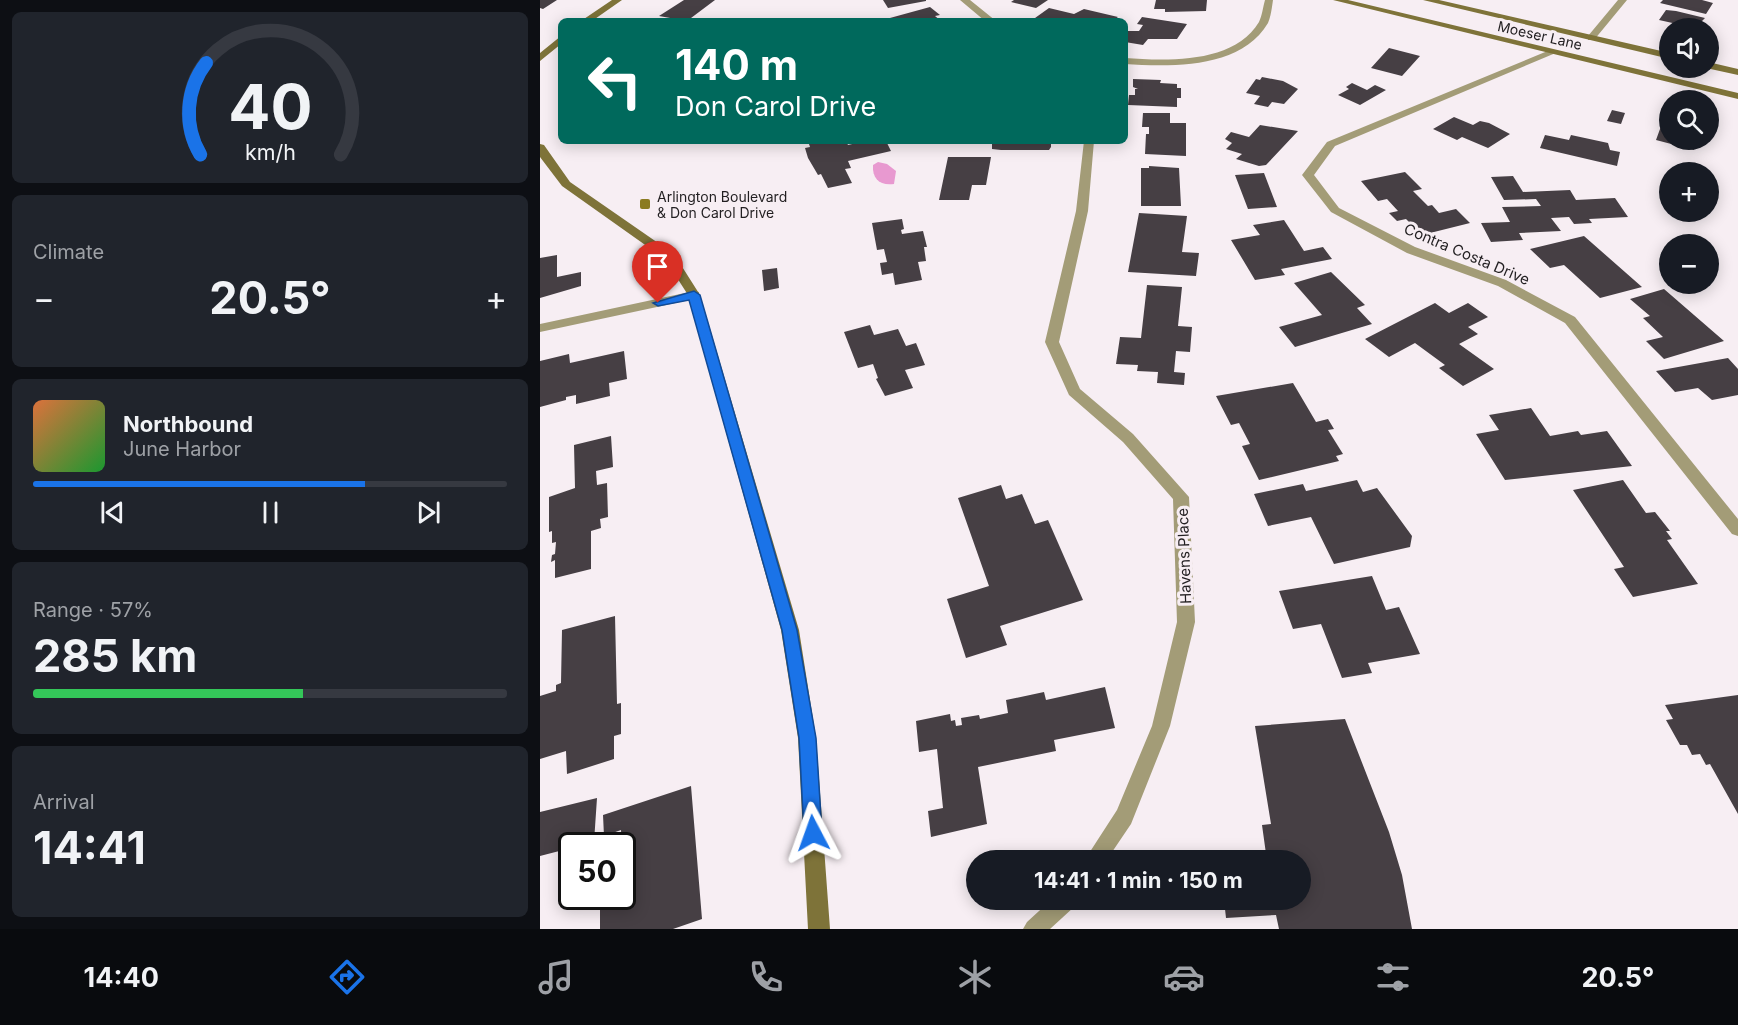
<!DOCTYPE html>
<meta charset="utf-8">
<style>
body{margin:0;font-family:Inter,sans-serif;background:#20242c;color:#f1f3f6;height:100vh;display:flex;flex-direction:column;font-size:22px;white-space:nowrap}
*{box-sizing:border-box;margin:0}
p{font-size:20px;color:#9ea1a6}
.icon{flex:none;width:33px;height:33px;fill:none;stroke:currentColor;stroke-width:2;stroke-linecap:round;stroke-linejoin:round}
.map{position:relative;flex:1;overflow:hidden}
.details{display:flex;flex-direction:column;gap:12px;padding:12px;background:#0d0f14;width:540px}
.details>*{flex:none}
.top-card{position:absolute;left:18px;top:18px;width:570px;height:126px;border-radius:9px;box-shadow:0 3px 15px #0003;background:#00695c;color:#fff;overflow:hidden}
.fabs{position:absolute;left:1119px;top:18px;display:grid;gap:12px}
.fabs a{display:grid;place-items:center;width:60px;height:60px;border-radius:50%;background:#171b24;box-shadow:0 3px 15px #0003;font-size:30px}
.speed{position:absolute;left:18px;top:832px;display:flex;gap:12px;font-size:30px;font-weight:700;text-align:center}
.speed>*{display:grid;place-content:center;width:78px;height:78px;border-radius:50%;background:#171b24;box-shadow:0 3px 15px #0003;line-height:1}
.speed .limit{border:3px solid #111;border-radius:9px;background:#fff;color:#111}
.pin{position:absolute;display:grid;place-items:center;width:51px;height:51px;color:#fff;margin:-62px -26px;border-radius:50% 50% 50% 0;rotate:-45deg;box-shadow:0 0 6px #0007}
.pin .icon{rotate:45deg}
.me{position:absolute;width:66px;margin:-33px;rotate:356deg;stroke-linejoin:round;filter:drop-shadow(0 0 4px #0008)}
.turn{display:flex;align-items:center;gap:21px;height:126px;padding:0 18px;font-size:27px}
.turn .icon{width:78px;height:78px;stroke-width:2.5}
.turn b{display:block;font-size:42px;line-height:51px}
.big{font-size:45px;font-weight:700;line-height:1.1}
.details .tile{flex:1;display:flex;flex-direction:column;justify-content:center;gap:9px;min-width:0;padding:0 21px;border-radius:9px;background:#20242c}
.details .dial{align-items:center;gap:0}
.dial svg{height:156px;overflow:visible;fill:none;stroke:#363941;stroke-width:7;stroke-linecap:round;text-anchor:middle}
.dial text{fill:#f1f3f6;stroke:none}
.song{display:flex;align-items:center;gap:18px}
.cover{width:72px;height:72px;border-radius:9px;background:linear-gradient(135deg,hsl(20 70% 55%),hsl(130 70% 35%))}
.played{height:6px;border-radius:3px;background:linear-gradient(90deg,#1a73e8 70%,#363941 70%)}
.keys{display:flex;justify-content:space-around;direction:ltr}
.heat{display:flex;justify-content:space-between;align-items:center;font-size:33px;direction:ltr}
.charge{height:9px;border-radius:4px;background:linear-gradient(90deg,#34c759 57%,#363941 0)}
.trip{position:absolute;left:426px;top:850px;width:345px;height:60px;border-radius:30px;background:#171b24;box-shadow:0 3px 15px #0003;font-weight:700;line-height:60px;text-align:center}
.tabs{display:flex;height:96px;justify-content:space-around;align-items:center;background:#090b0e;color:#9ea1a6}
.tabs .icon{width:42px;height:42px}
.tabs .on{color:#1a73e8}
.tabs b{font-size:27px;color:#f1f3f6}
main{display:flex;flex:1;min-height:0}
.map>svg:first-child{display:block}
</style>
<main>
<section class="details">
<div class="tile dial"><svg viewBox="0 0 100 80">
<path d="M14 69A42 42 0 1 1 86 69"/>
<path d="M14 69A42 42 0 0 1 17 22" stroke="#1a73e8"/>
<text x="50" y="56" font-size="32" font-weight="700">40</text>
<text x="50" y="72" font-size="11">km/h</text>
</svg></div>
<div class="tile"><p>Climate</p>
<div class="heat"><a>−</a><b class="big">20.5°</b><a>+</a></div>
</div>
<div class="tile">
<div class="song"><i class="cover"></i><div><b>Northbound</b><p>June Harbor</p></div></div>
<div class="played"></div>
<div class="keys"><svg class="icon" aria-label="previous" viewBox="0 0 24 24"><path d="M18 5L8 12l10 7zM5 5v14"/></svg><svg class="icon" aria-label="pause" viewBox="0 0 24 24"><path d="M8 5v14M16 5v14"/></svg><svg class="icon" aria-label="next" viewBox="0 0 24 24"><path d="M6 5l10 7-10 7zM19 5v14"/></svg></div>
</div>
<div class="tile"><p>Range · 57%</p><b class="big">285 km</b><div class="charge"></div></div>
<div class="tile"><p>Arrival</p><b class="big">14:41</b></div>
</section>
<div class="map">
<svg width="1198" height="929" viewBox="0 0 1198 929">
<rect width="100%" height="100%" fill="#f7eef3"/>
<path fill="#e899d0" d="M338 162 347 164 356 171 354 184C340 186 332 179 333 165Z"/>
<path fill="#463f44" d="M0 0H17L3 9 0 8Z
M144 0H175L147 21 119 16Z
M343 0H386V1L348 8Z
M474 0H508L496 8 471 2Z
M616 0H667L666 11 625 12V9H614Z
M1123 0H1162L1173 3 1166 14 1120 3Z
M390 7 400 15 395 16 401 21H339Z
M509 8 534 14 544 9 578 17 573 21H505L495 18Z
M1126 10 1136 11 1165 18 1155 28 1119 20Z
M602 17 647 24 637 39H608L603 45 585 42V31H599L603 25 597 24Z
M849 48 880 56 862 76 831 68Z
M722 77 743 81 758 89 744 104 732 102 728 107 714 104 720 96 706 93 716 79 720 80Z
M593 79 621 80 620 83 637 84V88H641V98H637V107L588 105 589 95H595V89H598L593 87Z
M812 83 827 90 835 85 846 90 820 105 798 95 809 89 806 87Z
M1072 110 1085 113 1081 124 1067 121Z
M603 113H630V123H646V156L605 154 606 134H609V127H602Z
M914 117 933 125 940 121 949 123 970 134 948 148 922 137 917 140 893 129Z
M1124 118 1130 120V140H1157L1154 150 1116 140Z
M720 125 758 131 726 165 719 166 696 159 702 154 686 149 692 143 685 139 691 132 709 137Z
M1005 135 1029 140 1031 135 1068 143 1070 150 1080 152 1077 166 1000 148Z
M268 141H306L308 145 325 141H346L351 151 308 161 311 168 305 169 312 183 288 188 281 174 278 175 268 158 265 148 270 147Z
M452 141H511V147L509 150H461L452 149Z
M408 157H451L446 185H432L429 200H399Z
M609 166 639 168 641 206H601V168H609Z
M865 172 882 189 873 191 888 206 892 205 899 213 916 209 930 223 882 235 866 219 857 221 849 213 858 211 847 199 838 201 821 181Z
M724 173 737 207 708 209 695 175Z
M973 176 983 192 1030 190 1036 200 1075 198 1088 217 1049 219 1052 223 1034 224 1029 217 1011 218 1021 231 979 233 983 240 951 242 941 223 970 222 962 207 1001 206 996 199 964 200 951 177Z
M599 213 647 216 642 252 659 253 656 276 588 272Z
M362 219 364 229 361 230 362 234 383 231 387 247H384L386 261 378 262 382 280 355 285 353 273 342 275 340 263 347 262 344 249 337 250 332 223Z
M744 220 764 251 783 247 792 259 741 269 745 275 715 280 691 240 720 235 713 225Z
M1044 236 1102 287 1060 298 1024 265 1010 268 990 249Z
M17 255V277L41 272V286L0 298V258Z
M237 268 239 288 224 291 222 270Z
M791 272 825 305 817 308 832 324 755 347 739 327 782 315 754 283Z
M607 285 642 287 638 326 652 327 650 352 636 351 634 372 645 373 644 385 617 383 618 372 597 371 598 365 576 364 580 337 601 338Z
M1124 289 1184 341 1124 359 1106 341 1123 337 1103 318 1110 316 1090 299Z
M895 303 909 313 928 303 948 317 928 327 938 334 919 344 954 369 923 386 899 368 905 365 875 343 849 357 825 339Z
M330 325 334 335 358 329 366 346 376 343 385 365 365 370 373 388 345 396 336 379 338 378 333 364 318 368 304 332Z
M84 351 87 379 69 383 70 396 36 404V395L26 397V400L0 407V361L29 354 30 363Z
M1188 358 1198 369V395L1172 400 1158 388 1135 392 1116 371Z
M753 383 776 422 788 419 794 429 788 430 803 454 796 456 799 461 719 480 702 446 710 444 699 423 691 425 676 396Z
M991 408 1010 436 1038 431 1041 435 1067 431 1092 466 965 480 936 434 959 430 949 415Z
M71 436 73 467 56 471 57 485 67 483 68 517 60 519 61 528 51 531V569L15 578V560L11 562 12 555 15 554 16 542 12 543V531L9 532V497L35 488 34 445Z
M817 480 823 492 837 488 872 536 870 547 794 564 771 517 728 526 714 494 763 484 766 491Z
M1083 480 1106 513 1115 512 1130 531H1126L1132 539 1127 540 1158 584 1093 597 1074 569 1084 567 1033 490Z
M461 485 466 499 482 494 495 524 508 520 543 600 460 626 467 645 426 658 407 599 449 586 418 498Z
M832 576 846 610 859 607 880 654 828 663 832 673 802 678 781 624 753 629 739 591Z
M75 616 77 704 81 703V734L74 736V759L27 774 26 751 0 759V696L16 691V685L21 683 22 630Z
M565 687 575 728 514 740 516 751 438 767 447 824 391 837 388 811 403 808 397 749 379 752 376 721 410 714 411 721 415 720 416 726 422 725 421 718 439 715 440 719 468 713 466 700 504 692 506 700Z
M1198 695V814L1170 764 1166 765 1160 754 1152 755 1147 745H1140L1126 720 1133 719 1125 705Z
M805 719 849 832 862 875 872 929H739L736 915 686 918 684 900H760V861H727L722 825 731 824 715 726Z
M151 786 162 919 133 929H60V904L84 895 81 830 64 836 63 815Z
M57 798 54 842 0 856V812Z"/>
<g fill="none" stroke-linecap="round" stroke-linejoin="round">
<path fill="#a39c77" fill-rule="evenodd" d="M420 0H430L456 21H445Z
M725 0H733C732 7 731 16 728 23 701 69 631 67 585 64V58C627 61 694 64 719 22 722 16 723 7 725 0Z
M1078 0H1087L1054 40H1048V36Z
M1010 50 1018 52 795 146 774 175 799 208 875 247 966 280 1035 317 1198 519V536L1192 534 1025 323 958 286 867 253 791 212 762 175 787 142Z
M544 141H554L548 211 519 342 540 389 593 434 649 497 655 622 630 726 591 824 566 861H544L577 810 612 726 637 622 633 499 583 442 529 395 505 342 536 211Z
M154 291 159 292V298L0 332V324Z
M511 900H537L534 907 510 929H483L487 922Z"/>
<path fill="#7e7339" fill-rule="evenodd" d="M72 0H82L52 21H41Z
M793 0H808L1198 93V99Z
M883 0H899L1130 53V59Z
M21 36V44L0 61V53Z
M1168 62 1198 69V75L1166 68H1168Z
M0 144 4 145 30 182 134 254 160 295 259 630 276 738 290 929H268L258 738 241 630 148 295 125 259 22 186 0 157Z"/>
</g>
<path fill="#1a73e8" stroke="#114b97" stroke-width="1.5" d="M154 291 160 295 257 630 276 738 282 833 280 840 273 842 267 840 264 833 259 738 242 630 149 300 118 306 113 303Z"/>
<rect fill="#8b7b21" stroke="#f7eef3" stroke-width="2" x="99" y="198" width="12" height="12" rx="3"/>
<g text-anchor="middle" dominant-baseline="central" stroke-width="6" stroke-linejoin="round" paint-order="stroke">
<g font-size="14" fill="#221f21" stroke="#f7eef3">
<text transform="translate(1000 35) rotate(13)">Moeser Lane</text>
</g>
<g font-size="14" fill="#221f21" stroke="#f7eef3" text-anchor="start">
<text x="117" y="196">Arlington Boulevard<tspan x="117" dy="16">&amp; Don Carol Drive</tspan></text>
</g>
<g font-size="15" fill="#221f21" stroke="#f7eef3">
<text transform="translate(927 254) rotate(23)">Contra Costa Drive</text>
<text transform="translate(644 556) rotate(-92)">Havens Place</text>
</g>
</g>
</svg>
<div class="fabs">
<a><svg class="icon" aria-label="sound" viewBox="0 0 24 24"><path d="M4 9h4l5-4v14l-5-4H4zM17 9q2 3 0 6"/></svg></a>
<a><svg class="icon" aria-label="search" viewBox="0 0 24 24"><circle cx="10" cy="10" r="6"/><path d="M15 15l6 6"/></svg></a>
<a>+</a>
<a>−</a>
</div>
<div class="speed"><div class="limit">50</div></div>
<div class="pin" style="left:118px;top:303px;background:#d93025"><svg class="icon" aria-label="arrive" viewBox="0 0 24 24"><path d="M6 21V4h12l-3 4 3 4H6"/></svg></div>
<svg class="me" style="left:273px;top:833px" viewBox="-20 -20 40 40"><path d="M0-17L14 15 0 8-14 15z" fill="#1a73e8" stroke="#fff" stroke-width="4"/></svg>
<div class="trip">14:41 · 1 min · 150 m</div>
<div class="top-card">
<div class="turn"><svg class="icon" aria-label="left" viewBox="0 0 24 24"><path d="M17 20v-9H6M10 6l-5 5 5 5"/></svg><div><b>140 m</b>Don Carol Drive</div></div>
</div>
</div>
</main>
<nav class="tabs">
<b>14:40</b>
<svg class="icon on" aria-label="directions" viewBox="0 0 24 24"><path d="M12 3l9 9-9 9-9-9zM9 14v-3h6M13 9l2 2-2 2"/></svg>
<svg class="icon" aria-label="music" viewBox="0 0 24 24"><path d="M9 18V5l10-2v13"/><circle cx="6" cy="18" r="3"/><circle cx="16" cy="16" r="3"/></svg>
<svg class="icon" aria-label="phone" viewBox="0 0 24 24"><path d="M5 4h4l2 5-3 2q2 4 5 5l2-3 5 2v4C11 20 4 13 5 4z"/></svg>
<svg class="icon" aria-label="climate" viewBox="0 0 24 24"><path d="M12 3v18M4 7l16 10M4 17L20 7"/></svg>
<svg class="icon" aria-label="car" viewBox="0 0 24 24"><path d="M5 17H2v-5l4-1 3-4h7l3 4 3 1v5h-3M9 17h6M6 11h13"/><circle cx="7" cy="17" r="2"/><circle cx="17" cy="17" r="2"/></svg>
<svg class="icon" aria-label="filters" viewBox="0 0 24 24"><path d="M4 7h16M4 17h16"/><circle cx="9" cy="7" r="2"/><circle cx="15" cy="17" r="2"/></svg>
<b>20.5°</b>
</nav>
